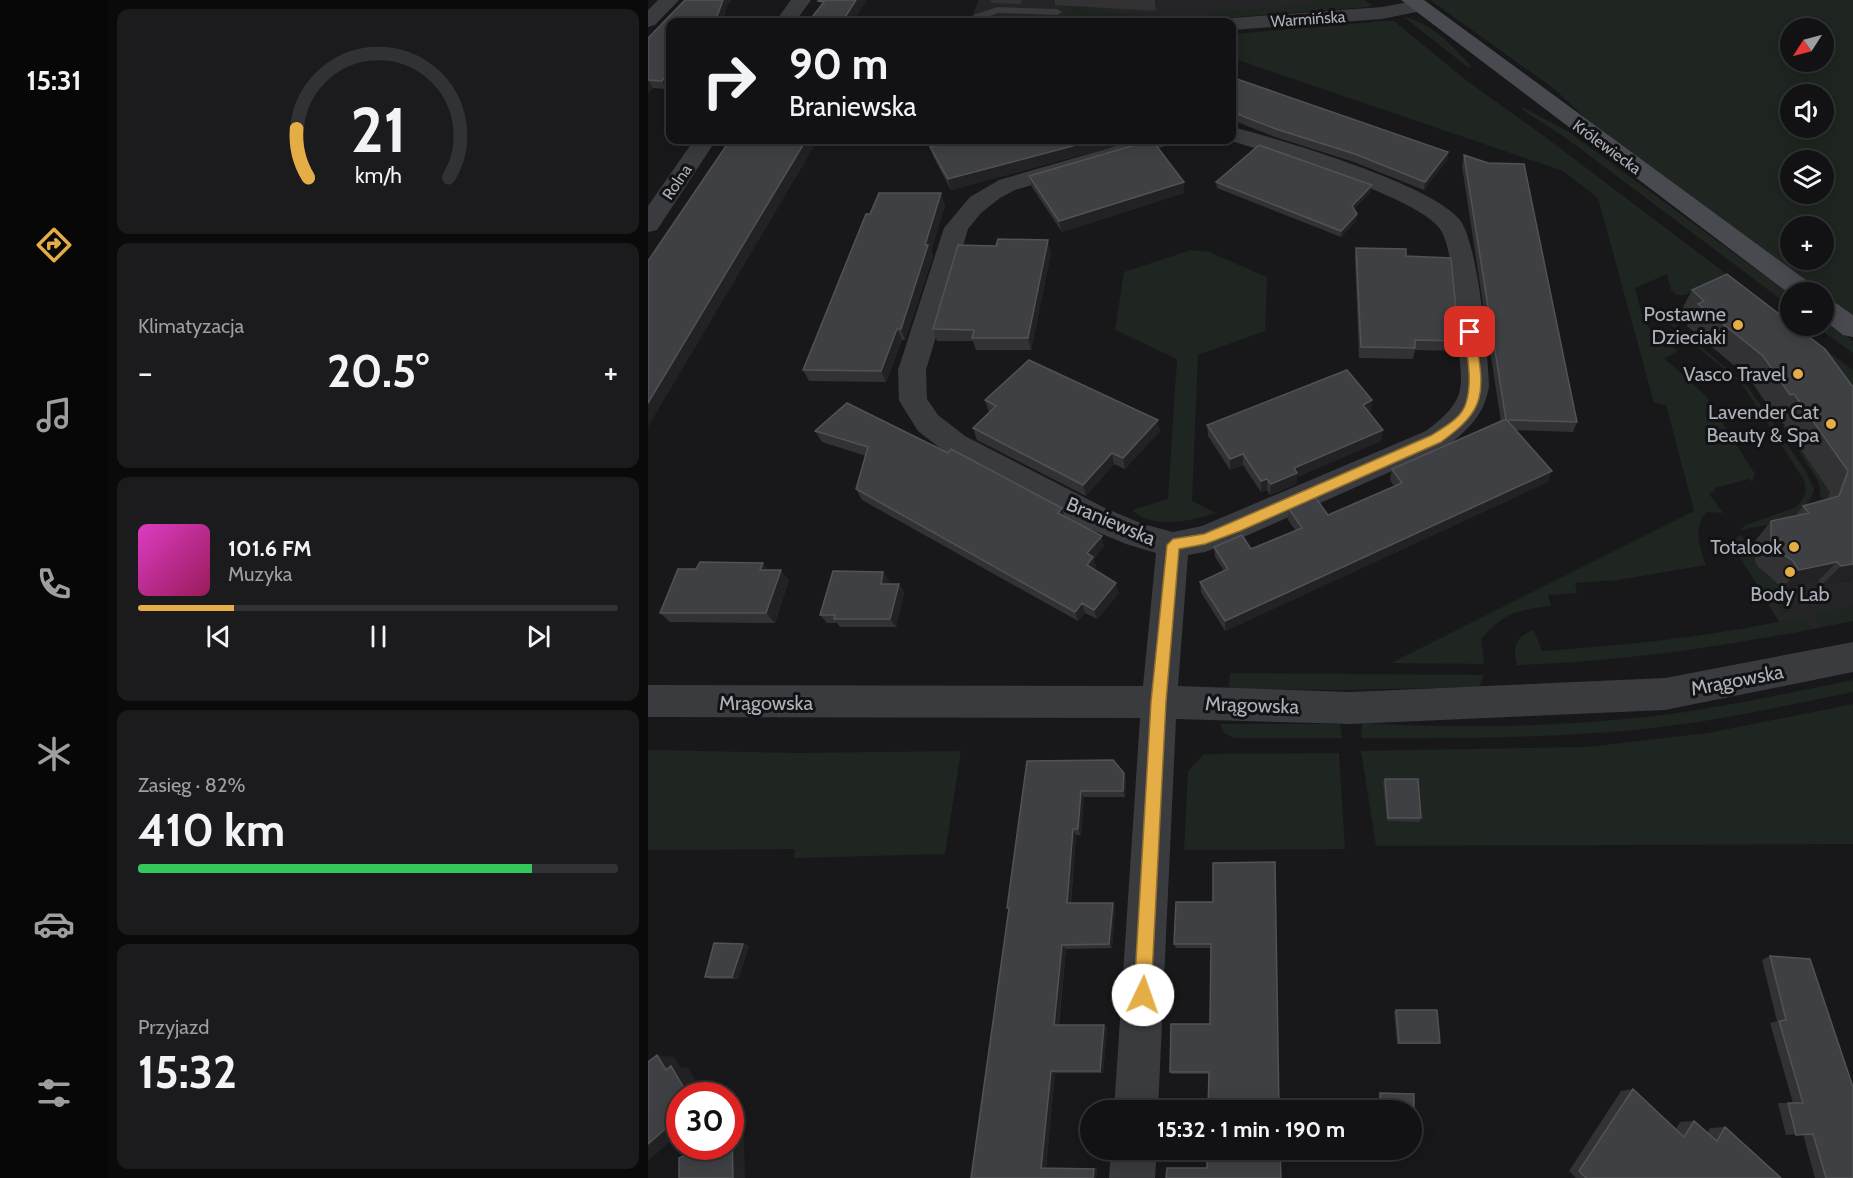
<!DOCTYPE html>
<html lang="pl">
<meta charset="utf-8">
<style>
body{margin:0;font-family:Cabin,sans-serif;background:#1b1b1d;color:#f1f3f6;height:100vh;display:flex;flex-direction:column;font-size:22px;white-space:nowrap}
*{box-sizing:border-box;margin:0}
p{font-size:20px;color:#9c9ea0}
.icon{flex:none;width:33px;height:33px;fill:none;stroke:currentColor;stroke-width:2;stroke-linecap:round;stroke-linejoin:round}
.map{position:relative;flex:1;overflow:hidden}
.details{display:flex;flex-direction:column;gap:9px;padding:9px;background:#0a0a0b;width:540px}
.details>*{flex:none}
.banner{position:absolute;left:18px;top:18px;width:570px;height:126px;border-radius:12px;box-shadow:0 3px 15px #0003,0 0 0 2px #313234;background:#121214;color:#f1f3f6;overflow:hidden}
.needle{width:39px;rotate:234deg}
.buttons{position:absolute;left:1132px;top:18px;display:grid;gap:12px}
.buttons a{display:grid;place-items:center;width:54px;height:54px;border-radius:50%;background:#121214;box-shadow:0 3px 15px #0003,0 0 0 2px #313234;font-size:30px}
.speed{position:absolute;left:18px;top:1082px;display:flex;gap:12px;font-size:30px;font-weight:700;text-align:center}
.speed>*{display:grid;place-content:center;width:78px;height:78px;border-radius:50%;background:#121214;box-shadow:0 3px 15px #0003,0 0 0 2px #313234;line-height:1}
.speed .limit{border:9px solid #d22;background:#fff;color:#111}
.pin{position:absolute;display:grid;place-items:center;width:51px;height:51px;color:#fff;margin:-26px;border-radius:12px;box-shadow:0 3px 9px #0006}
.me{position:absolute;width:66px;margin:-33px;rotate:3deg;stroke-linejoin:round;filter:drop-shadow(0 0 4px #0008)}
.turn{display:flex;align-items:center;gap:21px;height:126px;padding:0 24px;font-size:27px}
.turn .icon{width:78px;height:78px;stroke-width:2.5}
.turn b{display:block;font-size:42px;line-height:51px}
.big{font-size:45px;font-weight:700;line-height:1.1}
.details .card{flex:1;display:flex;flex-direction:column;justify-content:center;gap:9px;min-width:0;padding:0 21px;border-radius:12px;background:#1b1b1d}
.details .dial{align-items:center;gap:0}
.dial svg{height:156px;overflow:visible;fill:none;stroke:#313234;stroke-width:7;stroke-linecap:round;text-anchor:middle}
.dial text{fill:#f1f3f6;stroke:none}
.song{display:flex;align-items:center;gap:18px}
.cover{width:72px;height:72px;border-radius:9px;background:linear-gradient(135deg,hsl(310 70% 55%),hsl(330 70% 35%))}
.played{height:6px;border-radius:3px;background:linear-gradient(90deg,#e4ad46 20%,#313234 20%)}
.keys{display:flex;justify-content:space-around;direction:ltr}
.heat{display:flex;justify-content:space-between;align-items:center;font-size:33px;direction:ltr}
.charge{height:9px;border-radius:4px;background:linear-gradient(90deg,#34c759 82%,#313234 0)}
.trip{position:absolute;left:432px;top:1100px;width:342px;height:60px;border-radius:30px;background:#121214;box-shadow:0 3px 15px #0003,0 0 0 2px #313234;font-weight:700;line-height:60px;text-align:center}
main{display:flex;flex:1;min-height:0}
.tab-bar{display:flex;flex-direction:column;width:108px;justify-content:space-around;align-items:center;background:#070708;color:#9c9ea0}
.tab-bar .icon{width:42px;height:42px}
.tab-bar .active{color:#e4ad46}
.tab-bar b{font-size:27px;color:#f1f3f6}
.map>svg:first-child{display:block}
</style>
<main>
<nav class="tab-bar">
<b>15:31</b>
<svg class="icon active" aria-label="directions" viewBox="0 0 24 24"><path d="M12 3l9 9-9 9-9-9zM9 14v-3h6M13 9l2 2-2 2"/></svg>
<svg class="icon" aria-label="music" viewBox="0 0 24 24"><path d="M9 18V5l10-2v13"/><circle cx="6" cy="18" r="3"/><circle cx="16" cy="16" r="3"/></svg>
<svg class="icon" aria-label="phone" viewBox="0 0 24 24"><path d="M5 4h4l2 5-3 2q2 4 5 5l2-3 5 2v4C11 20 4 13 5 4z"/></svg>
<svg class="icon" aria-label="climate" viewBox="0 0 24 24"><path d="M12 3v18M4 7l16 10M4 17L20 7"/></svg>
<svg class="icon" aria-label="car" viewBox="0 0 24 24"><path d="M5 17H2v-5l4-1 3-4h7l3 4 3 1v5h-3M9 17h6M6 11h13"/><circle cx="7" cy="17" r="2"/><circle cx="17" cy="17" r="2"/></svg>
<svg class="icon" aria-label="filters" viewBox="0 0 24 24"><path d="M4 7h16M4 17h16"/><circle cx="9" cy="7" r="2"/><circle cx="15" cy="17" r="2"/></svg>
</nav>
<section class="details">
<div class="card dial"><svg viewBox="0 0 100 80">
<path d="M14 69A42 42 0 1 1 86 69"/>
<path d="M14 69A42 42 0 0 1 8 44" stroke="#e4ad46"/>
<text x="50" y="56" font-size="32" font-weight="700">21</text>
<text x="50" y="72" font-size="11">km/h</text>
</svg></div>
<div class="card"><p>Klimatyzacja</p>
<div class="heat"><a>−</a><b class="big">20.5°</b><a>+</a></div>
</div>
<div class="card">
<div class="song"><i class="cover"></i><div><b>101.6 FM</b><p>Muzyka</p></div></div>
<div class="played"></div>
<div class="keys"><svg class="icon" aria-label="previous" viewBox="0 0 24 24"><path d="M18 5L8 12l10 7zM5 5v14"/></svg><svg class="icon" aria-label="pause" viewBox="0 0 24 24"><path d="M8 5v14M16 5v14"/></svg><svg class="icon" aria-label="next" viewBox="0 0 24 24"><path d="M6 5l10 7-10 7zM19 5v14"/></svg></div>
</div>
<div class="card"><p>Zasięg · 82%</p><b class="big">410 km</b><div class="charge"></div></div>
<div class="card"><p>Przyjazd</p><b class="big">15:32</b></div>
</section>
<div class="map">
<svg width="1205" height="1178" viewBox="0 0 1205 1178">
<rect width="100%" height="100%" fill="#18181a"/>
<path fill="#252527" d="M331 0H708L573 17 514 20 416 16 413 22H321Z
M1205 573V621L1139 634 1118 601 1133 589 1170 581 1174 585 1204 580Z"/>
<path fill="#1f2520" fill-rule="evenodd" d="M422 0 439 6 438 11 492 14V17L514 18V21L413 22Z
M662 0H717L723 5 721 7 576 18 563 17 561 12 662 5Z
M782 0H1205V316L956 135 905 88ZM1143 28H1176V62H1143ZM1143 94H1176V128H1143ZM1143 160H1176V194H1143ZM1143 226H1176V260H1143Z
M756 17C785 23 805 47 824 67L821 68Z
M736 21H746L819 81 900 139 1143 323V326H1146L1205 370V418L1065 282 1037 295H1028L1023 290 1019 274 987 288 996 323 1030 351 1016 358 1057 395 1107 474 1104 482 1101 479 1066 488 1067 491 1061 494 1075 513 1058 512C1045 529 1051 546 1058 565L970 580 927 583 929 593 900 595 903 606C869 610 856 613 833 639L836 664 743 663 1046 511 1018 405 1006 403 950 198 915 171 584 58V34Z
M876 108 921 132 1143 295V307L918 138 873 109Z
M543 250 561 252 619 277 617 331 550 355 544 501 568 513C543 521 505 530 484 510L520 499 529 359 467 330 476 272Z
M1024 307 1020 311 1023 321 1101 388 1157 470 1166 489C1157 523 1121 524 1092 530L1098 525 1148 507C1157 499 1159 490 1156 480L1094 384 1015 318 1014 312Z
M1176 319 1205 341V353L1167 326H1176Z
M1145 425 1176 470 1188 504 1172 497V488L1170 481 1135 426Z
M1093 535 1107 555 1110 567 1121 577 1124 576 1147 610 1135 613 1122 592 1114 593 1088 551 1087 539Z
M1205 606V621L1173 627 1165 615Z
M1153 617 1160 621 1164 629C1067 648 969 662 869 665 864 647 868 636 886 630L894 651C982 645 1067 636 1153 617Z
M582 673 836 675 831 687 696 690 581 689Z
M1205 680V692C1141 705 1078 719 1013 727 913 739 814 738 713 738L714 723C811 729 910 727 1007 716 1074 708 1139 693 1205 680Z
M1205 704V844L728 846 713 751 939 747 1060 733Z
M572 724H692L694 738H586L576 733Z
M0 750 147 753 313 751 297 854 146 858 147 849 0 850Z
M691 753 697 849 536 850 540 771 556 754Z"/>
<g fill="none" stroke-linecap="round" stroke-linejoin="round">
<path fill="#3a3b3f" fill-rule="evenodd" d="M349 7 409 9 414 12 409 15 350 13 335 19 334 22H324L326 15Z"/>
<path fill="#3a3b3f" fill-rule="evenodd" d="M10 0H31L7 25 0 27V10Z
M143 0H163L147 22H127Z
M771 0 778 2 781 6 778 10 734 19 584 30V22H575L584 18 734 7Z
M584 127C632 139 784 184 812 220 830 244 840 353 841 386 837 414 820 430 798 447L598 536 557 552 540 555 530 686 702 692 1017 678 1205 642V672L1017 710 702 724 528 719 510 1110H466L492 718 0 717V685L495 686 508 553 478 544 435 526 297 452 270 431 255 407 251 400 250 370 296 228 322 197 351 180 489 140H523L520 145 367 190 352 198 333 213 320 229 278 370 279 399 290 415 317 436 457 508 495 524 525 532 554 526 778 431C822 398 814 387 809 336 806 310 806 249 792 229 771 197 619 151 579 140H584Z
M46 140H68L9 230 0 232V206Z
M463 1149H509L507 1178H461Z"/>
<path fill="#484a4f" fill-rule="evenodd" d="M753 0H776L1166 286 1170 292H1143V295Z
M1176 298 1185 301 1205 315V337L1195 335 1176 320Z"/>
</g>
<path fill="#323235" d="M37 0H83L19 89 5 88 0 93V38Z
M342 0H374L373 4 343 3Z
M407 0H511L508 11 407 5Z
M584 80 800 152 799 160 776 190 706 162 627 137 584 120Z
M311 140H489L303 190 286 158 282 147Z
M816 155 929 422 925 432 867 430 900 482 577 631 553 592 552 582 576 571 567 557 566 547 603 549 648 531 640 520 641 509 680 515 746 486 742 480 744 469 853 422 814 166Z
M381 176 536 182V193L414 232 384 187Z
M568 182 724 185 723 191 706 209 709 214 708 221 693 237 569 188Z
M297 205 283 251 285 256 257 340H254L238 382 161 381 155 370 222 214Z
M708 248 758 256 811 341 808 351 767 350 765 359 711 358 707 258Z
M403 253 383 350H328L325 341H289L285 329Z
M1044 290 1205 387 1204 579 1174 585 1170 581 1133 589 1127 581 1110 567 1107 561V541L1123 521 1147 516 1155 506 1179 500 1182 492 1130 416H1127L1101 378 1039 326 1041 321 1032 313Z
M337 400 512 431 477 469 466 464 438 496 329 440 325 428 341 412Z
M723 412 721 413 733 441 649 477 648 484 622 495 619 490 613 492 595 465 582 470 560 436 559 425Z
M167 431 300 453 414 508 416 517 456 546 446 559 448 567 446 569 471 593 449 619 437 613 430 621 214 500 208 489 218 456 174 442Z
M48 569 120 570 141 580 127 623 22 622 12 613Z
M235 572 241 581 240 584H251L256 593 248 627H192L189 623H179L172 615Z
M379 761 478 780 477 797H436L433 835H428L423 903H465L467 907 464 948 418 949 411 1025 459 1028 455 1073H407L398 1168H449L448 1178H323L361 910 359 908Z
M737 779 773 818 771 822 739 821 735 783Z
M627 862 561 1074H524L522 1072 562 1024 563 948H528L526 944 565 902Z
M95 944 101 946 90 979H63L57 977Z
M1122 956 1205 1178H1167L1155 1134 1138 1135 1130 1103H1145L1122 1023 1129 1021 1114 960Z
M748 1010 792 1043 790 1044H749L746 1012Z
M985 1089 1028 1129 1032 1122 1046 1121 1059 1133 1062 1128 1077 1127 1133 1178H928L921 1171 973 1091Z
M732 1093 766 1094V1139H764V1110H732L731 1094Z"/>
<path fill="#222224" d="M75 0H83L81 2 74 22H67Z
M208 0H219L205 22H194Z
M507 0H511L508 11Z
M22 72V85L19 89 14 81Z
M0 80 5 88 0 93Z
M158 140H170L0 427V403Z
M447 140H489L303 190 300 179Z
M800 152 799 160 776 190 777 182Z
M536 182V193L414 232 411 221Z
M724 185 723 191 704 212V206Z
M293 193 297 205 283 251 285 256 257 340 253 329 277 245Z
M709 214 708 221 693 237V231Z
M400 240 403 253 383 350 380 338Z
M249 329 254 340 238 382 233 371Z
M724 400 723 412 713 417 715 405Z
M510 420 512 431 477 469 475 458Z
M735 430 733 441 649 477 648 484 622 495 623 484 646 468Z
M464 453 466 464 438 496 435 485Z
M595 454V465L582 470V459Z
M904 471 900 482 577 631V621Z
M619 479V490L613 492V481Z
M414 508 417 519 410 513Z
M454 536 456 546 446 559 448 567 442 575 439 565V553Z
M1189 562 1170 581 1133 589 1151 570Z
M115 563 123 573 112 570Z
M1205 564V578L1204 579 1174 585 1193 566Z
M133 570 141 580 127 623 118 613Z
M235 572 241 581 239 592 233 584Z
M468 583 471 593 449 619 446 610Z
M251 584 256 593 248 627 242 619Z
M434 603 437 613 430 621 427 612Z
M476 773 478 780 477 797 475 791Z
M433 791 436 797 433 835 430 829Z
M425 829 428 835 422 908 419 903Z
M465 903 467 907 464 948 461 944Z
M95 944 101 946 90 979 84 977Z
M414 945 418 949 410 1028 406 1025Z
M456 1025 459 1028 455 1073 452 1071Z
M9 1055 26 1057 32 1067 40 1068 56 1095H40L18 1070Z
M403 1071 407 1073 398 1168H393Z
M32 1116V1133L0 1161V1144Z
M84 1135H96L97 1178H85Z
M449 1168 448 1178H445L446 1169Z"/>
<path fill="#3f4043" stroke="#505256" stroke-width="1.5" d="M37 0H75L67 22H22V72L14 81 0 80V38Z
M171 0H208L194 22H160L176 2 170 1Z
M586 78 800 152 777 182 707 154 628 129 584 112V80Z
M82 140H158L0 403V261Z
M311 140H447L300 179 282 147Z
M504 140 536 182 411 221 381 176Z
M611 145 724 185 704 206 709 214 693 231 568 182Z
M816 155 840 163 876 164 929 422 858 420Z
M231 193H293L277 245H280L253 329H249L233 371 155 370 218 214H222Z
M350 239 400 240 380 338H324L326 330 285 329 310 245 348 246Z
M708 248 758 249V256L803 258 811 341 767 340V348L713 347Z
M1079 274 1143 323V326H1147L1177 349 1205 387V564L1193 566 1189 562 1151 570 1145 561 1126 548 1123 541V521L1161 513 1155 506 1191 496 1200 471 1146 394 1142 395 1115 356 1050 304 1056 301 1044 290Z
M381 360 510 420 475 458 464 453 435 485 325 428 348 406 337 400Z
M699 370 724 400 715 405 735 430 646 468 649 473 623 484 619 479 613 481 595 454 582 459 559 425Z
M199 403 300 453 303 449 414 508 410 513 454 536 439 553 445 557 439 565 468 583 446 610 434 603 427 612 208 489 220 447 167 431Z
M858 419 904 471 577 621 552 582 580 569 566 547 594 535 603 549 654 528 641 509 667 497 680 515 754 483 744 469Z
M52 562 115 563 112 570H133L118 613H12L30 569H48Z
M185 571 235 572 233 584H251L242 619H186L187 615H172Z
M465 760 476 773 475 791H433L430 829H425L419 903H465L461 944 414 945 406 1025H456L452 1071H403L393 1168 446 1169 445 1178H323L361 908H359L379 761Z
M737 779H770L773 818H740Z
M627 862 631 1110H560L561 1072H522L523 1024H562L563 944H526L528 902H565V863Z
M66 943 95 944 84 977H57Z
M1122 956 1162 959 1205 1087V1178H1178L1165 1134 1148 1135 1140 1103H1155L1131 1021 1138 1020Z
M748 1010H789L792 1043H751Z
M9 1055 18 1070 23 1066 40 1095H32V1116L0 1144V1062Z
M985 1089 1036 1137 1046 1121 1069 1141 1077 1127 1133 1178H938L931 1171Z
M732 1093 766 1094V1139L764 1138V1110H733Z
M84 1135 85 1178H31V1158L59 1146H82V1136Z
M559 1149H632L633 1178H518L519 1168H559Z"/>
<path fill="#e4ad46" stroke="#94702e" stroke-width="1.5" d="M822 328 827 332C835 388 843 407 793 442L592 531 557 544 531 549 518 702 503 995 501 1001 495 1004 488 1001 486 995 503 702 519 545 525 539 556 534 582 523 784 435C796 427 814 418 818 403 825 381 819 355 816 332Z"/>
<g fill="#e4ad46" stroke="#131315" stroke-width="2">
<circle cx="1090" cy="325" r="6"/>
<circle cx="1150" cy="374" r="6"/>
<circle cx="1183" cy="424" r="6"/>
<circle cx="1146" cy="547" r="6"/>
<circle cx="1142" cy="572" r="6"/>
</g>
<g text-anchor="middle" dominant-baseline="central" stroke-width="6" stroke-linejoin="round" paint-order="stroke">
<g font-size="16" fill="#acb0b9" stroke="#131315">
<text transform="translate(660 19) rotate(-4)">Warmińska</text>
<text transform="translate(959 147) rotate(36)">Królewiecka</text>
<text transform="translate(29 182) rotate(-56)">Rolna</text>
</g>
<g font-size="20" fill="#acb0b9" stroke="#131315" text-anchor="end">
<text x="1078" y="314">Postawne<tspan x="1078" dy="23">Dzieciaki</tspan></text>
<text x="1138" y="374">Vasco Travel</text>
<text x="1171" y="412">Lavender Cat<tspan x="1171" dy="23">Beauty &amp; Spa</tspan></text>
<text x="1134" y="547">Totalook</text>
<text x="1142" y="594" text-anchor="middle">Body Lab</text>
</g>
<g font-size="20" fill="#acb0b9" stroke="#131315">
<text transform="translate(463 521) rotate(23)">Braniewska</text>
<text transform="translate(1089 680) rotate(-11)">Mrągowska</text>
<text x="118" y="703">Mrągowska</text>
<text transform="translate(604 705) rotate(2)">Mrągowska</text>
</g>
</g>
</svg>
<div class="buttons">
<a><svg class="needle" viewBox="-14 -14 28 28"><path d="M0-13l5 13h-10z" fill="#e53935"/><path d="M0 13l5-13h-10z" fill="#9c9ea0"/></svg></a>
<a><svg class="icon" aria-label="sound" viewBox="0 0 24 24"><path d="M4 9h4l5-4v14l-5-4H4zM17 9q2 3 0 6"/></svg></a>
<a><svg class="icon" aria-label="layers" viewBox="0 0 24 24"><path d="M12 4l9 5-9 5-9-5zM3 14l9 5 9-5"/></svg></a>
<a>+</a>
<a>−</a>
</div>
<div class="speed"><div class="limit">30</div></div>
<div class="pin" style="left:822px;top:332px;background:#d93025"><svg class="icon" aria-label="arrive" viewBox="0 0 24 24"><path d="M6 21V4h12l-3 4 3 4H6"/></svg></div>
<svg class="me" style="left:495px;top:995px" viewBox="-20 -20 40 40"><circle r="19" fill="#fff"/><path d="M0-13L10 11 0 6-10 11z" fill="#e4ad46"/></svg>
<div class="trip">15:32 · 1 min · 190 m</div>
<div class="banner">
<div class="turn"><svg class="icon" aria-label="right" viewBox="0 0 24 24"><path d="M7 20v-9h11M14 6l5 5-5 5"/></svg><div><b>90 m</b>Braniewska</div></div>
</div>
</div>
</main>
